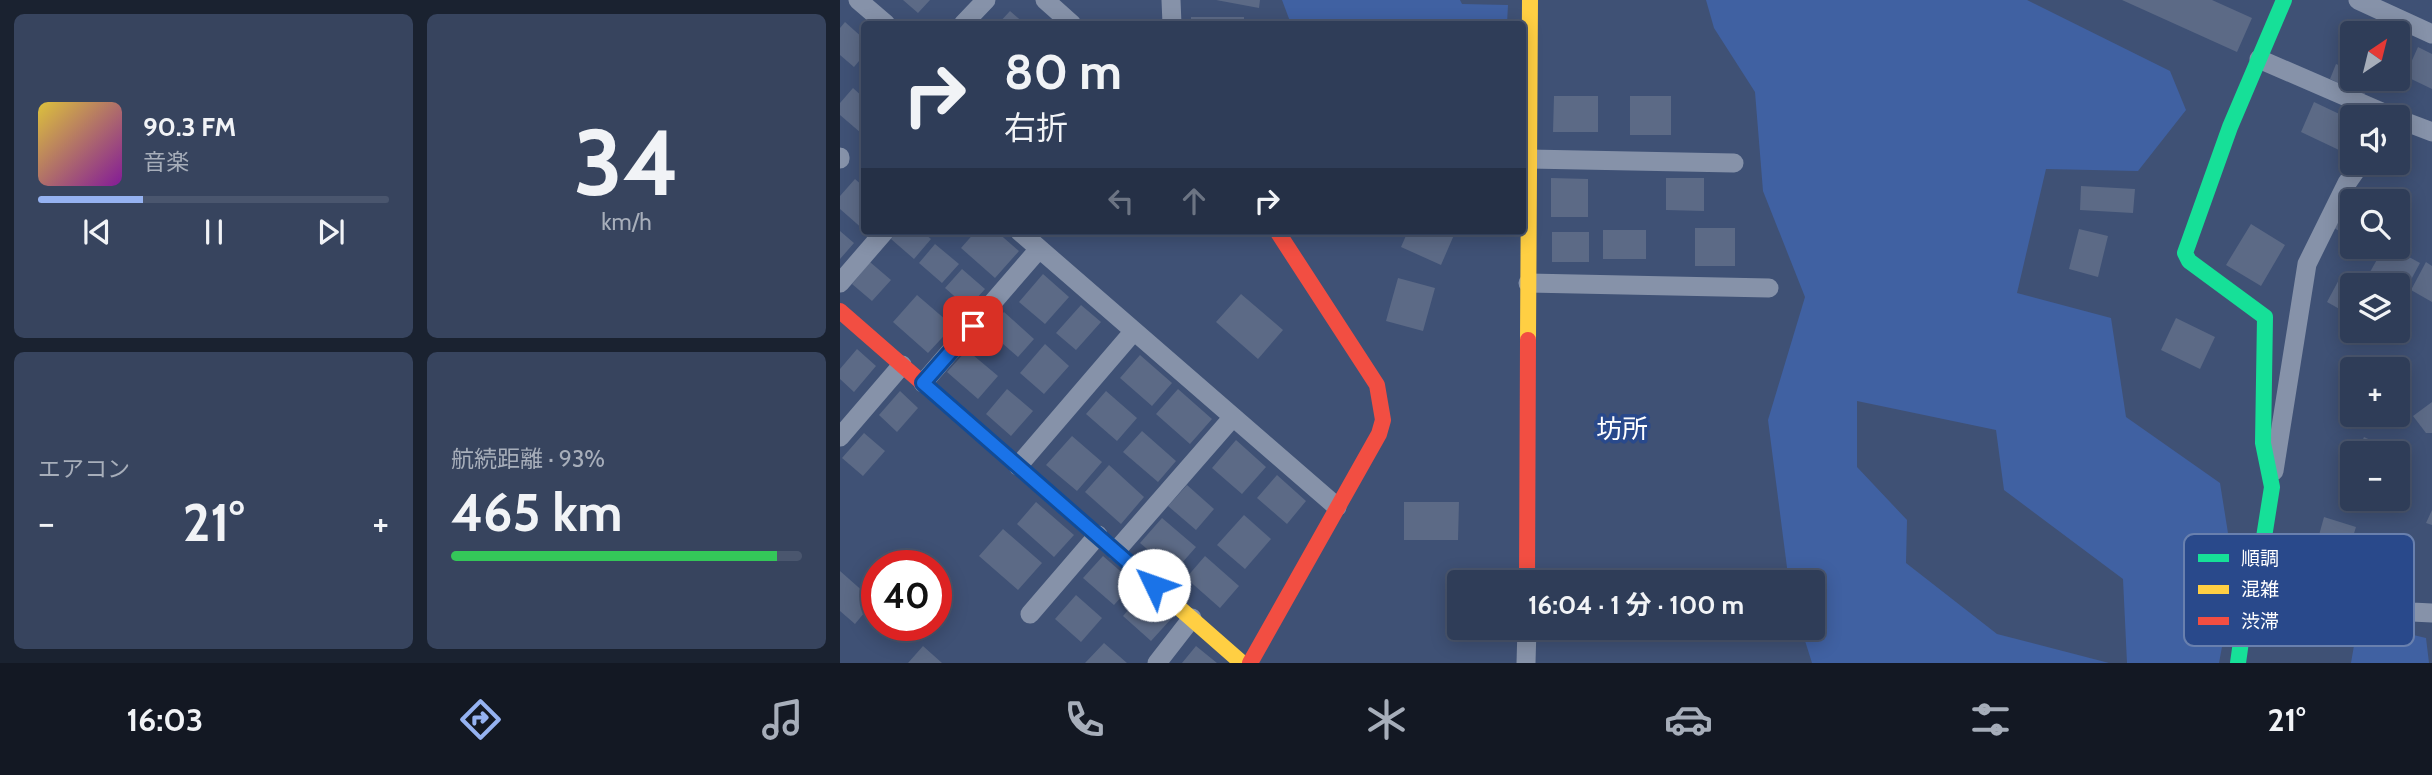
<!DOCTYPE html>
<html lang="ja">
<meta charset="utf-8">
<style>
body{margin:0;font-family:Cabin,"Noto Sans JP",sans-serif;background:#37445e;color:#f1f3f6;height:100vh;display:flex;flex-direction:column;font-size:26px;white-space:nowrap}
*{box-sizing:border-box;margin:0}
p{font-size:23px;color:#a7aeba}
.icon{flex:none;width:38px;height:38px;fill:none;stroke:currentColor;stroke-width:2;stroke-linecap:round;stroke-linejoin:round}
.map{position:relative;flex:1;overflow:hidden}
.panel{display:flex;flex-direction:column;gap:14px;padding:14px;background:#1a2230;width:840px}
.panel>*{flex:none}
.top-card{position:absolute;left:21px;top:21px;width:665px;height:214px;border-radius:7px;box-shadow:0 4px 18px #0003,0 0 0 2px #4a566e;background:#2f3d58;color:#f1f3f6;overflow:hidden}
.needle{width:46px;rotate:35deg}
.fabs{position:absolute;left:1500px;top:21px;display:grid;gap:14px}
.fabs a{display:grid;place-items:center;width:70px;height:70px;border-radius:7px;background:#2f3d58;box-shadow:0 4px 18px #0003,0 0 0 2px #4a566e;font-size:35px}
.speed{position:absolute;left:21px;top:550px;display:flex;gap:14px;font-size:35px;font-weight:700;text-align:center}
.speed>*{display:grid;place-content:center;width:91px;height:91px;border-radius:50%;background:#2f3d58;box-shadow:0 4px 18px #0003,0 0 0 2px #4a566e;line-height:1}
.speed .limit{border:10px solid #d22;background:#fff;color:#111}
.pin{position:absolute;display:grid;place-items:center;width:60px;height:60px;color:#fff;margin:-30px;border-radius:14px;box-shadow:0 4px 10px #0006}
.me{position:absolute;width:77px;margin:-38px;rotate:312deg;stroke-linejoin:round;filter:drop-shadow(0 0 5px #0008)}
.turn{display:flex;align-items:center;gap:24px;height:147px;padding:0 28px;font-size:32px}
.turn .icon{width:91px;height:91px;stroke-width:2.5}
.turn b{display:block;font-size:49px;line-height:60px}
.lanes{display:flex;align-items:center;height:66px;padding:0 28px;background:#0003;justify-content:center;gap:35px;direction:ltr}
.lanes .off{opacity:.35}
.big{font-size:52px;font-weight:700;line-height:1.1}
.panel .widget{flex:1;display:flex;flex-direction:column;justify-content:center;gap:10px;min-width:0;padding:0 24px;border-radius:10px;background:#37445e}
.panel .dial{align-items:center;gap:0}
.dial b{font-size:91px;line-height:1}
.song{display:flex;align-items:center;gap:21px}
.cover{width:84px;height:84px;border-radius:10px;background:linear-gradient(135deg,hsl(50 70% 55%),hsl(290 70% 35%))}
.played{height:7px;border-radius:4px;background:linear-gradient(90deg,#95b2f1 30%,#4a566e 30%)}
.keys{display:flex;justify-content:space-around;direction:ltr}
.heat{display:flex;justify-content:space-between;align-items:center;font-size:38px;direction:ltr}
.charge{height:10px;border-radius:5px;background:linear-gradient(90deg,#34c759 93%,#4a566e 0)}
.panel .tiles{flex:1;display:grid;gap:14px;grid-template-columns:repeat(2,1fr)}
.trip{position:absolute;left:607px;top:570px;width:378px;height:70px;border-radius:7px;background:#2f3d58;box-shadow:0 4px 18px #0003,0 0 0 2px #4a566e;font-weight:700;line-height:70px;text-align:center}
.menu{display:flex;height:112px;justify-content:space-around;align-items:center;background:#131823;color:#a7aeba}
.menu .icon{width:49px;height:49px}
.menu .current{color:#95b2f1}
.menu b{font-size:32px;color:#f1f3f6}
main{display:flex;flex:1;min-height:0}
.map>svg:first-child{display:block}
</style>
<main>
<section class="panel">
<div class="tiles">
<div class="widget">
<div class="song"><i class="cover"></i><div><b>90.3 FM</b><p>音楽</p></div></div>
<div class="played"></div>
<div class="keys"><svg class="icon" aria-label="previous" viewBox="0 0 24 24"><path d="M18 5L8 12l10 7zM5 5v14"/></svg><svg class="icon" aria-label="pause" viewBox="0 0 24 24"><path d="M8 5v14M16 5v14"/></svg><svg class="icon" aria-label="next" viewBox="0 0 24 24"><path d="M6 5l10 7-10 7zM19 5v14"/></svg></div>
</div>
<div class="widget dial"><b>34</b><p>km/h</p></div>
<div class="widget"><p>エアコン</p>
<div class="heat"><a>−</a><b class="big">21°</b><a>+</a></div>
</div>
<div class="widget"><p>航続距離 · 93%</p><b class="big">465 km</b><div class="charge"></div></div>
</div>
</section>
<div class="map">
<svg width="1592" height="663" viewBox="0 0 1592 663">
<rect width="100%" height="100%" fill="#3f5175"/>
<path fill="#4061a2" d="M442 0H620L622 4 668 5 667 24H451Z
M866 0H1187L1330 71 1346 110 1298 171 1206 169 1177 293 1271 318 1286 417 1380 483 1395 577 1379 663H1287L1283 579 1164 490 1156 430 1017 401V467L1067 520 1066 563 1157 634 1269 663H972L961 628H973V583H949L928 420 965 297 923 191 915 92 874 28Z
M1518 622 1586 638 1589 663H1511Z"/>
<path fill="#5c6a86" d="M63 0H90L78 13Z
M376 0H420L419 8Z
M1282 0H1372L1412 18 1397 52Z
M170 11 185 24H158Z
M351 17H404V24H351Z
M5 22 24 39V55L14 67 0 55V28Z
M1558 42 1567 47 1558 68Z
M1578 47 1592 54V89L1565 76Z
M1496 64 1512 71V79L1532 80 1524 95 1490 79Z
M13 88 24 98V130L21 133 0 115V103Z
M714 96H758V132H713Z
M790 96H831V135H790Z
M1474 102 1512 120 1499 150 1461 132Z
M711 178 748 179V217H711Z
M826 178H864V211L826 210Z
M15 179 24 187V230L0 209V196Z
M1241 186 1295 189 1293 213 1240 210Z
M1509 200 1512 201V238L1494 228Z
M1411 224 1445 245 1421 286 1386 265Z
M855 228H895V266H855Z
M1239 229 1268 236 1258 277 1229 269Z
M763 230H806V259H763Z
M0 231 14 243 0 259Z
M57 231H81L91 239 74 259 51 239Z
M136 231H156L179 251 155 278 121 248Z
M568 231H604L614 235 601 265 561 247Z
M712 232H749V262H712Z
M95 244 119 264 102 283 79 263Z
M1544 247H1551L1580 263 1565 291 1530 272Z
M30 262 51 280 32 301 12 284Z
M1586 262 1592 266V302L1571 290Z
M122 269 145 289 128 308 105 288Z
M203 274 229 297 205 324 179 302Z
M1502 274 1522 285H1512V316L1487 302Z
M558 278 595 288 583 331 546 321Z
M401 294 443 330 418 359 376 322Z
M77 295 113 326 88 353 53 322Z
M241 305 261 322 236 350 216 333Z
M164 312 194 339 178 357 147 330Z
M1336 318 1375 337 1360 369 1321 350Z
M205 344 229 366 204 394 180 373Z
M17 349 36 366 14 392 0 379V369Z
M127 350 158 376 138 399 107 372Z
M300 355 332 383 312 406 280 378Z
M167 389 193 411 171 436 146 414Z
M338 389 372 419 350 444 316 414Z
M60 391 78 408 57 432 39 415Z
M266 391 297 418 277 441 246 414Z
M1592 402V433H1586L1573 416Z
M302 431 336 461 318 482 283 452Z
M24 433 45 451 23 476 2 458Z
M232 436 262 462 237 491 206 465Z
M1524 437 1557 453H1517Z
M396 440 426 467 402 494 372 468Z
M1558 453 1569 459 1558 483Z
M269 465 304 497 281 524 245 492Z
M437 475 466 501 447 524 417 498Z
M347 485 374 509 356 530 328 506Z
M196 502 234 535 214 557 177 524Z
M564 502H619L618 540H564Z
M1592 510V525L1586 523Z
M404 515 431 539 405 569 377 545Z
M1484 517 1516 527 1507 556 1476 546Z
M322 518 356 547 334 572 300 543Z
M163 529 202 563 178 590 139 556Z
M263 556 294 583 274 605 243 578Z
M365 556 399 586 380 608 346 578Z
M0 571 34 601 15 624 0 611Z
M302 594 331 619 311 641 283 616Z
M236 595 262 618 241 642 215 619Z
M264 643 287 663H245Z
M83 646 102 663H68Z
M356 646 377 663H342Z"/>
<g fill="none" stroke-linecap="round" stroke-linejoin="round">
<path stroke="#8692a9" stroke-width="19" d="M18 0 46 24
M205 0 232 24
M331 0 332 24
M1518 0 1592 34
M123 24 146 0
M1419 59 1553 117
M1558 119 1592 132
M0 157V159
M689 159 894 163
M179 231 497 507
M0 283 45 231
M688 283 929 288
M83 383 199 249
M0 437 62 365
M178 466 294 331
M1434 471 1467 264 1507 183 1521 163
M276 551 393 417
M1418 575 1572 612 1592 613
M190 614 258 535
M317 663 352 618
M686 663 687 628"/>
<path stroke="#16e098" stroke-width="16" d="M1398 663 1404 620 1418 575 1432 487 1423 443 1425 317 1349 261 1345 253 1390 127 1444 0"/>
<path stroke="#ffcf43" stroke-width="16" d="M688 340 690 0
M173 462 402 663"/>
<path stroke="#f24e42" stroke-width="16" d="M0 311 173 462
M687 583 688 340
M410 663 539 434 543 420 537 385 437 231"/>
</g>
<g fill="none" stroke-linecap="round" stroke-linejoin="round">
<defs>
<path id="route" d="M133 326 83 383 314 585"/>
</defs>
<use href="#route" stroke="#114b97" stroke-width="18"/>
<use href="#route" stroke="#1a73e8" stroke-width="12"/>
</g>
<g text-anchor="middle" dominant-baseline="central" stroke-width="7" stroke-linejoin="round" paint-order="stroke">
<g font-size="26" fill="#fff" stroke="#29498b">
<text x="782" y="429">坊所</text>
</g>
</g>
<rect x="1344" y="534" width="230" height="112" rx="10" fill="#29498b" stroke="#6980ae" stroke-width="2"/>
<rect x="1358" y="554" width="31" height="8" fill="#16e098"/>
<rect x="1358" y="585" width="31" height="9" fill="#ffcf43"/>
<rect x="1358" y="617" width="31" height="8" fill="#f24e42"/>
<g font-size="19" fill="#fff">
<text x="1401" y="565">順調</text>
<text x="1401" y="596">混雑</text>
<text x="1401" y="628">渋滞</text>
</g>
</svg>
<div class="fabs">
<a><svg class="needle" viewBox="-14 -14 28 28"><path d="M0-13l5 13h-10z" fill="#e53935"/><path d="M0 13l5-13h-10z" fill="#a7aeba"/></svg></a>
<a><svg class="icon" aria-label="sound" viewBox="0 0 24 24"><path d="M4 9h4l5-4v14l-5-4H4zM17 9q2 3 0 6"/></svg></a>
<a><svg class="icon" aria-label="search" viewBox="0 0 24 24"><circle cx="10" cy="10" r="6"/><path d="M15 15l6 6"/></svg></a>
<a><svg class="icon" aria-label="layers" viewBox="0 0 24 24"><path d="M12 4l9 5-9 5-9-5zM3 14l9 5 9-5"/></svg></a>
<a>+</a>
<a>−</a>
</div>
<div class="speed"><div class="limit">40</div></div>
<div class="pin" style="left:133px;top:326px;background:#d93025"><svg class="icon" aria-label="arrive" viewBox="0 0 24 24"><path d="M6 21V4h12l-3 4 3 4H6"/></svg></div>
<svg class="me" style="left:314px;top:585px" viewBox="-20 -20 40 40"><circle r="19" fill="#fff"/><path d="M0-13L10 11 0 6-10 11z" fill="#1a73e8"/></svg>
<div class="trip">16:04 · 1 分 · 100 m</div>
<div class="top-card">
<div class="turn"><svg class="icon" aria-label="right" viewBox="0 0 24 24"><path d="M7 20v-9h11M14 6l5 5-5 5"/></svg><div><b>80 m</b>右折</div></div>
<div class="lanes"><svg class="icon off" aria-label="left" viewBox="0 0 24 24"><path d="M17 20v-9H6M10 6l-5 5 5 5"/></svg><svg class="icon off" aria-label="ahead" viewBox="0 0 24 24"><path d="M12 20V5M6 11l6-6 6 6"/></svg><svg class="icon" aria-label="right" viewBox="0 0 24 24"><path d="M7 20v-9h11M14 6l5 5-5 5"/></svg></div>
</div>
</div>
</main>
<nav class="menu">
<b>16:03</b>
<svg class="icon current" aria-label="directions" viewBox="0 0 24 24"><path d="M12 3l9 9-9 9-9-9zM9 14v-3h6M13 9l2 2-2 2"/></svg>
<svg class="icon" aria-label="music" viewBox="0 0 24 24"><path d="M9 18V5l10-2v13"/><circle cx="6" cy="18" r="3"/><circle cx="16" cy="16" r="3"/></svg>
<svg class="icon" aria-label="phone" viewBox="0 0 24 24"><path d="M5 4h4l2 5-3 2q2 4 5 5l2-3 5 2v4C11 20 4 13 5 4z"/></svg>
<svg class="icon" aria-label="climate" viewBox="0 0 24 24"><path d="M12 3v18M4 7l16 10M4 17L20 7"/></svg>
<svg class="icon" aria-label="car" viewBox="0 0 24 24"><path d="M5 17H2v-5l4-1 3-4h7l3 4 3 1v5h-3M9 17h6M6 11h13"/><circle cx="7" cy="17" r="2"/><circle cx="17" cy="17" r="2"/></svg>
<svg class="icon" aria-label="filters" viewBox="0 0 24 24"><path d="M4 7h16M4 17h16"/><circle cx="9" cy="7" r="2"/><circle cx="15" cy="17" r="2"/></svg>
<b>21°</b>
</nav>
